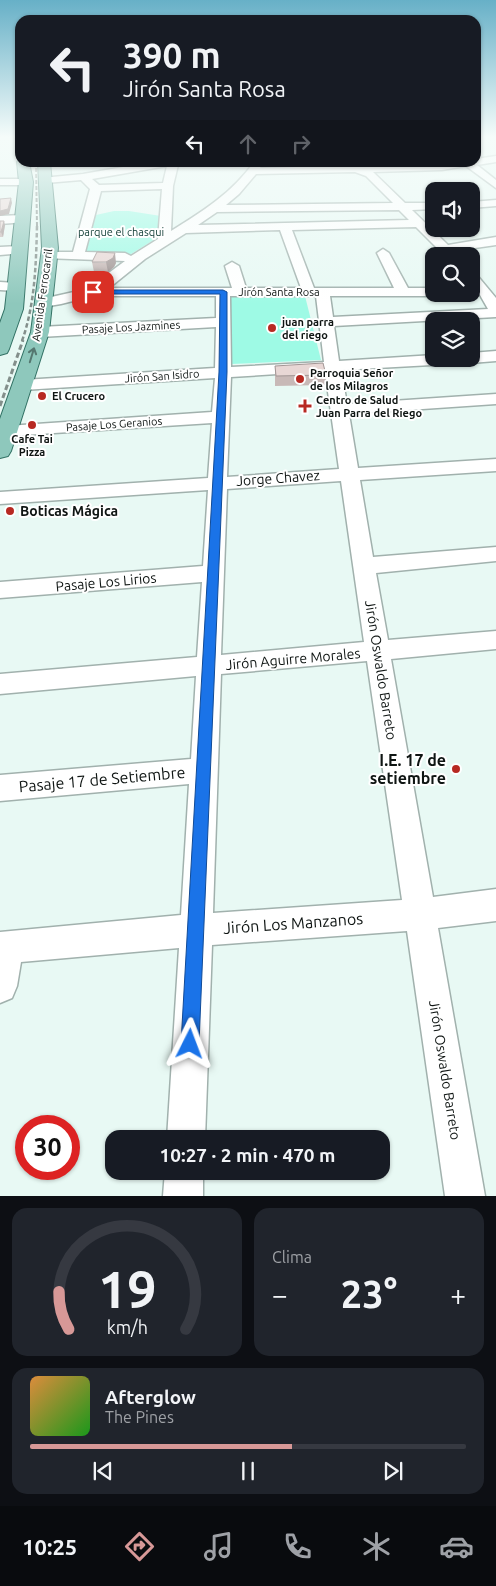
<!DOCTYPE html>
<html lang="es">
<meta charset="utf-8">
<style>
body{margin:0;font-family:Ubuntu,sans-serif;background:#20242c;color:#f1f3f6;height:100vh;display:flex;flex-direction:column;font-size:19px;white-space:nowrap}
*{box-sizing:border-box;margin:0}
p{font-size:16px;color:#9ea1a6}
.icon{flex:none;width:28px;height:28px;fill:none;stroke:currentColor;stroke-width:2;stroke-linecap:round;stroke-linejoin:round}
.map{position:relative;height:1196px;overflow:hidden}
.side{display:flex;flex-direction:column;gap:12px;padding:12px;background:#0d0f14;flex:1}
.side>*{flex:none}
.guide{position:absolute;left:15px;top:15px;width:466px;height:152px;border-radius:15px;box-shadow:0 1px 4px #0004;background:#171b24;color:#f1f3f6;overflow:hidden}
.controls{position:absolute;left:425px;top:182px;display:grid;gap:10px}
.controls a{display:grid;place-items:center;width:55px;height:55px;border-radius:10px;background:#171b24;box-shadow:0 1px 4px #0004;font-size:25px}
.speed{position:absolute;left:15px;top:1115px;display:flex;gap:10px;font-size:25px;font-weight:700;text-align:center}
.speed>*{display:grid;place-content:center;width:65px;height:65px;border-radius:50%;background:#171b24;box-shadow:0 1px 4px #0004;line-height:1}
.speed .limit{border:8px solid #d22;background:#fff;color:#111}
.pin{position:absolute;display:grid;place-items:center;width:42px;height:42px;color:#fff;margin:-21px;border-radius:10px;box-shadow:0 2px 8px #0006}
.me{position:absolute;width:55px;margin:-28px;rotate:3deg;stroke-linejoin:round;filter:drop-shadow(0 0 4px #0008)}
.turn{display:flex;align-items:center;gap:18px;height:105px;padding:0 25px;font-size:22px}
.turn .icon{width:65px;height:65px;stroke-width:2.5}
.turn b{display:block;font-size:35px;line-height:42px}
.lanes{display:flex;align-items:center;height:48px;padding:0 25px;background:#0003;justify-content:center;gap:25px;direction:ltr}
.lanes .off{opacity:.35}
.big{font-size:38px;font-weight:700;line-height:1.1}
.side .tile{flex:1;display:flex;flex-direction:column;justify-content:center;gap:8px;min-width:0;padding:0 18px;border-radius:15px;background:#20242c}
.side .dial{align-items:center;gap:0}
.dial svg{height:130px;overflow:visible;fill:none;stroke:#363941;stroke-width:7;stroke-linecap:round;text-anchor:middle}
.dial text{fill:#f1f3f6;stroke:none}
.song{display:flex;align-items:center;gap:15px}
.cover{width:60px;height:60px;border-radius:8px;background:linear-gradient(135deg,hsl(30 70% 55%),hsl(120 70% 35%))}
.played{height:5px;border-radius:2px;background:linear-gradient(90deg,#d79897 60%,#363941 60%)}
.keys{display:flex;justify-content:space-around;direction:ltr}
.heat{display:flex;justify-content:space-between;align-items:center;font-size:28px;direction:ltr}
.side .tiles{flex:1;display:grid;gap:12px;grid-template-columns:1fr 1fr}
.tile:last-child{grid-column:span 2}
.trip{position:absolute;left:105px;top:1130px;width:285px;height:50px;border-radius:15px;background:#171b24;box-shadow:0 1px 4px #0004;font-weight:700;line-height:50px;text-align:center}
.dock{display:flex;height:80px;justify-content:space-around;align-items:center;background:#090b0e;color:#9ea1a6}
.dock .icon{width:35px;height:35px}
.dock .on{color:#d79897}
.dock b{font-size:22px;color:#f1f3f6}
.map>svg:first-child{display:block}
</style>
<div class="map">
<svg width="496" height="1196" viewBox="0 0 496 1196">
<rect width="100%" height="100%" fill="#e8f9f4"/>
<path fill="#9efae5" d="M114 211H129L161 216 157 238 131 254H87L82 251 87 217Z
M230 296H305L321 360 231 364Z"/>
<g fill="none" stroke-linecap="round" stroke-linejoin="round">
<defs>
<path id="minor" d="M496 156V162L477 165 496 180V188L466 166 442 170 373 172 405 203H434V209L412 210 448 245 496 237V245L454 251 458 256H445L416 227 292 230 314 288H394L377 253 383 249 389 253 408 288H434V294H440L434 296H330L333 317 488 309 480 295 471 285V273L476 274 496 298V317L334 326 339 361 434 355V359H458L456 362 450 364 341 370 347 404 496 394V404L349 414 358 468 496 459V471L360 480 373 557 496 547V561L376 573 388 640 496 631V649L391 659 433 897 496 889V921L438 928 485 1196H445L407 931 212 945 205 1139H167L179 948 21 962 17 986 12 998 0 1003V932L181 915 189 784 0 801V775L191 759 196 676 0 694V674L197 657 202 582 0 598V582L203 566 208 490 0 504V492L208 478 212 423 7 436 1 435 0 428 7 426 212 412 215 378 23 390 17 389 15 385 17 381 23 380 215 368 216 327 40 337 35 335 32 332 35 329 40 327 216 318V296H93L61 304 43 307 38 306 36 303 38 300 87 289 125 261 44 258 43 255 44 252H73L90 189 81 180 46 183 41 180 42 178 83 174 152 162H186L178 165 173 186 171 231C202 212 232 193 254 162H264L260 168 476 162V159ZM167 166 163 183 99 185 92 179ZM355 172 366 176 393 203 226 205 239 194 256 174ZM162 189 158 239 131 256 125 253 85 252 101 191ZM399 210 409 220 198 225 217 212ZM280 230 301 288H246L239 266 232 262 225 266 232 288H109L145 259 186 233ZM230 296H316L324 362 231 367ZM325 371 339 469 227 477 231 377ZM341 481 364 642 221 655 227 489ZM367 661 402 900 213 913 221 674Z
M0 179H26L31 182 26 185H0Z
M496 200V206L471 208V202Z
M22 215 26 216 28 219 26 222 0 224V216Z
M19 246 25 250 23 253 0 255V247Z
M0 282 16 283 23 287 16 291 0 290Z
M496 351V361L471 363 464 359H471V353Z
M165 1171H203V1196H163Z"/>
<path id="major" d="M14 136H20V141L16 140Z
M20 159V162H29L33 182 23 309 9 349 7 353 0 355V323L5 309 19 182 17 162Z
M38 162H50L58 248 49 332 11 451 8 456 0 458V419L31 332 42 248Z"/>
</defs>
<use href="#minor" stroke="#a1b1ad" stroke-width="3"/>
<use href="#major" stroke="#317164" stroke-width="2"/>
<use href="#minor" fill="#fff" fill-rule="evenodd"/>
<use href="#major" fill="#8ec8bc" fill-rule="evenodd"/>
<path stroke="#838f8b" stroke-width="2" stroke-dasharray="4 2" stroke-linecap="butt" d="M36 162 37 227"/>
<path stroke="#838f8b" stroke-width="2.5" stroke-dasharray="4.5 2.5" stroke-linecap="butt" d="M22 341C35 304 36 265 37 226"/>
<path stroke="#838f8b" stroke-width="3" stroke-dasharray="5.5 3" stroke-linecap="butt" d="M0 406 23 340"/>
</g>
<path fill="#c8b9b7" d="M0 221 5 225 3 237H0Z
M92 262 116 263 114 267 108 272H94Z
M275 366 326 375 325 385 275 386Z"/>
<path fill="#a29695" d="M11 198 12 203 9 214 0 216V211Z
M4 221 5 225 3 237 1 232Z
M115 253 116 263 114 267 108 272 106 262Z"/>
<path fill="#e8d7d5" stroke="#a29695" d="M11 198 8 209 0 211V199Z
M0 221H4L1 232H0Z
M97 252 115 253 113 258 106 262H92Z
M323 363 326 375 276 376 275 366Z"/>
<defs><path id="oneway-shaft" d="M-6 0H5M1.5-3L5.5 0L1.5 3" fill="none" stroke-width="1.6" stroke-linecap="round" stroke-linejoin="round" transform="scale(1.25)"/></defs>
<use stroke="#557770" href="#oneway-shaft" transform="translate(32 355) rotate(-73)"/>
<linearGradient id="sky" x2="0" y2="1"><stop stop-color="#67b0c7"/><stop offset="0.45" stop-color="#f5fcfa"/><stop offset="1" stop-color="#f5fcfa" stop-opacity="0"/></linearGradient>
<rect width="496" height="304" fill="url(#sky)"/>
<path fill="#1a73e8" stroke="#114b97" d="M91 290H223L227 292V372L199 1044 196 1050 190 1053 184 1050 181 1044 219 372 220 294H93L91 293Z"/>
<g fill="#b72922" stroke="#fff" stroke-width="2">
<circle cx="272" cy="328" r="5"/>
<circle cx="300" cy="379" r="5"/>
<circle cx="42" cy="396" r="5"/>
<path d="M302.5 398.5h5v5h5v5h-5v5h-5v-5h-5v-5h5z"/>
<circle cx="32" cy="425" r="5"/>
<circle cx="10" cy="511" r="5"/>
<circle cx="456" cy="769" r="5"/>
</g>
<g text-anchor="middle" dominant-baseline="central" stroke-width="4" stroke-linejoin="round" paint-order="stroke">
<g font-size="11" fill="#103d35" stroke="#fff">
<text x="121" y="232">parque el chasqui</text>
</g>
<g font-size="11" fill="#0f1513" stroke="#fff">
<text x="279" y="292">Jirón Santa Rosa</text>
<text transform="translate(42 295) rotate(-82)">Avenida Ferrocarril</text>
<text transform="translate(131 327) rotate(-3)">Pasaje Los Jazmines</text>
<text transform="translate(162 376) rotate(-4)">Jirón San Isidro</text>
<text transform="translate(114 424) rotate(-4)">Pasaje Los Geranios</text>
</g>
<g font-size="11" font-weight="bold" fill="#0f1513" stroke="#fff" text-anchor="start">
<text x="282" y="322">juan parra<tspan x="282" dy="13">del riego</tspan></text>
<text x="310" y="373">Parroquia Señor<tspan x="310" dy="13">de los Milagros</tspan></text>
<text x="52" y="396">El Crucero</text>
<text x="316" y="400">Centro de Salud<tspan x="316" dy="13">Juan Parra del Riego</tspan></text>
<text x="32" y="439" text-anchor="middle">Cafe Tai<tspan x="32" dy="13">Pizza</tspan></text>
</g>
<g font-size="14" fill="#0f1513" stroke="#fff">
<text transform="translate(278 478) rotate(-4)">Jorge Chavez</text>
<text transform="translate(106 582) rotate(-5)">Pasaje Los Lirios</text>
<text transform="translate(293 659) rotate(-5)">Jirón Aguirre Morales</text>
<text transform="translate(381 670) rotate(81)">Jirón Oswaldo Barreto</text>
<text transform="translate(445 1070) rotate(81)">Jirón Oswaldo Barreto</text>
</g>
<g font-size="14" font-weight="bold" fill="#0f1513" stroke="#fff" text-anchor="start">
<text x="20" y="511">Boticas Mágica</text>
</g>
<g font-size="16" font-weight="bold" fill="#0f1513" stroke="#fff" text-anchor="end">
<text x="446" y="760">I.E. 17 de<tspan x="446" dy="18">setiembre</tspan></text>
</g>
<g font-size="16" fill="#0f1513" stroke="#fff">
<text transform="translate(102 779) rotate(-5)">Pasaje 17 de Setiembre</text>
<text transform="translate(293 923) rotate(-4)">Jirón Los Manzanos</text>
</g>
</g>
</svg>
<div class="controls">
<a><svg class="icon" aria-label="sound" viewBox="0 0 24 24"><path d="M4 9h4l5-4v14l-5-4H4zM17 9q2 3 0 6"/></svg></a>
<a><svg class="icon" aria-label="search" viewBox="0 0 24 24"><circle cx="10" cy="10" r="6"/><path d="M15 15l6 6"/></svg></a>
<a><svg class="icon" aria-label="layers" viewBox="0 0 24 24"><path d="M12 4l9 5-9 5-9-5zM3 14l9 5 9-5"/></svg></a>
</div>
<div class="speed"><div class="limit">30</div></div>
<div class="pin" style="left:93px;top:292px;background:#d93025"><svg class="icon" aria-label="arrive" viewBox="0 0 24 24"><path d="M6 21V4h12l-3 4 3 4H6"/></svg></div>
<svg class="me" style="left:190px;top:1044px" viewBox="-20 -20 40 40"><path d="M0-17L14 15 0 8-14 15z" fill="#1a73e8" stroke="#fff" stroke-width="4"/></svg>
<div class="trip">10:27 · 2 min · 470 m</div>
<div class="guide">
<div class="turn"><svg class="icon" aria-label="left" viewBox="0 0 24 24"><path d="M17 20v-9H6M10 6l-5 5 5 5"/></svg><div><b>390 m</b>Jirón Santa Rosa</div></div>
<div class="lanes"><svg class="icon" aria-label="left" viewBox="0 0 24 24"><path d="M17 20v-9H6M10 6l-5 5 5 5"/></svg><svg class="icon off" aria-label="ahead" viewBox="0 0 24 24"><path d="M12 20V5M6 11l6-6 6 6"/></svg><svg class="icon off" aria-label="right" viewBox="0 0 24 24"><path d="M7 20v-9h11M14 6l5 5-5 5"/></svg></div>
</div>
</div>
<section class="side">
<div class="tiles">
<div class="tile dial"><svg viewBox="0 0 100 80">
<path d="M14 69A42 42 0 1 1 86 69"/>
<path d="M14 69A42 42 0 0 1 8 46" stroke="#d79897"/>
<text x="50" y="56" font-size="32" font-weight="700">19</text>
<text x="50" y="72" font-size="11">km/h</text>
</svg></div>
<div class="tile"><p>Clima</p>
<div class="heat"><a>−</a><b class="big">23°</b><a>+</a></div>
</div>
<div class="tile">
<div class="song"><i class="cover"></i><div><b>Afterglow</b><p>The Pines</p></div></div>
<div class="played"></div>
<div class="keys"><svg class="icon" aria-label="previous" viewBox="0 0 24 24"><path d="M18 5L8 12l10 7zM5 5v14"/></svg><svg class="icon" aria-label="pause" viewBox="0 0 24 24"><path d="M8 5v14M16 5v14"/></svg><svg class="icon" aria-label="next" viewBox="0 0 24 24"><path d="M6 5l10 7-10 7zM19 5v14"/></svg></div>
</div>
</div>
</section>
<nav class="dock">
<b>10:25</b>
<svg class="icon on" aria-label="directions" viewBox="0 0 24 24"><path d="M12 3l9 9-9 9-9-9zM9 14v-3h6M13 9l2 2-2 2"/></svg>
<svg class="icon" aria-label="music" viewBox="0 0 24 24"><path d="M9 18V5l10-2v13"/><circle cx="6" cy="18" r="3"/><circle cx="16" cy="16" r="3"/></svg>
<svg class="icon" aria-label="phone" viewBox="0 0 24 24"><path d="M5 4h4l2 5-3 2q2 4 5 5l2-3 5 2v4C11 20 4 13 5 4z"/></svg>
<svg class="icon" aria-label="climate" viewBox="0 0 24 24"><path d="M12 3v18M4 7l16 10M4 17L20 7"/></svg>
<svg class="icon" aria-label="car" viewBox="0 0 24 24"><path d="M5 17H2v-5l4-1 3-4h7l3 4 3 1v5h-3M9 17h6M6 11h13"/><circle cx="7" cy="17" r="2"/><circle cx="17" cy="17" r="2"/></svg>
</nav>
